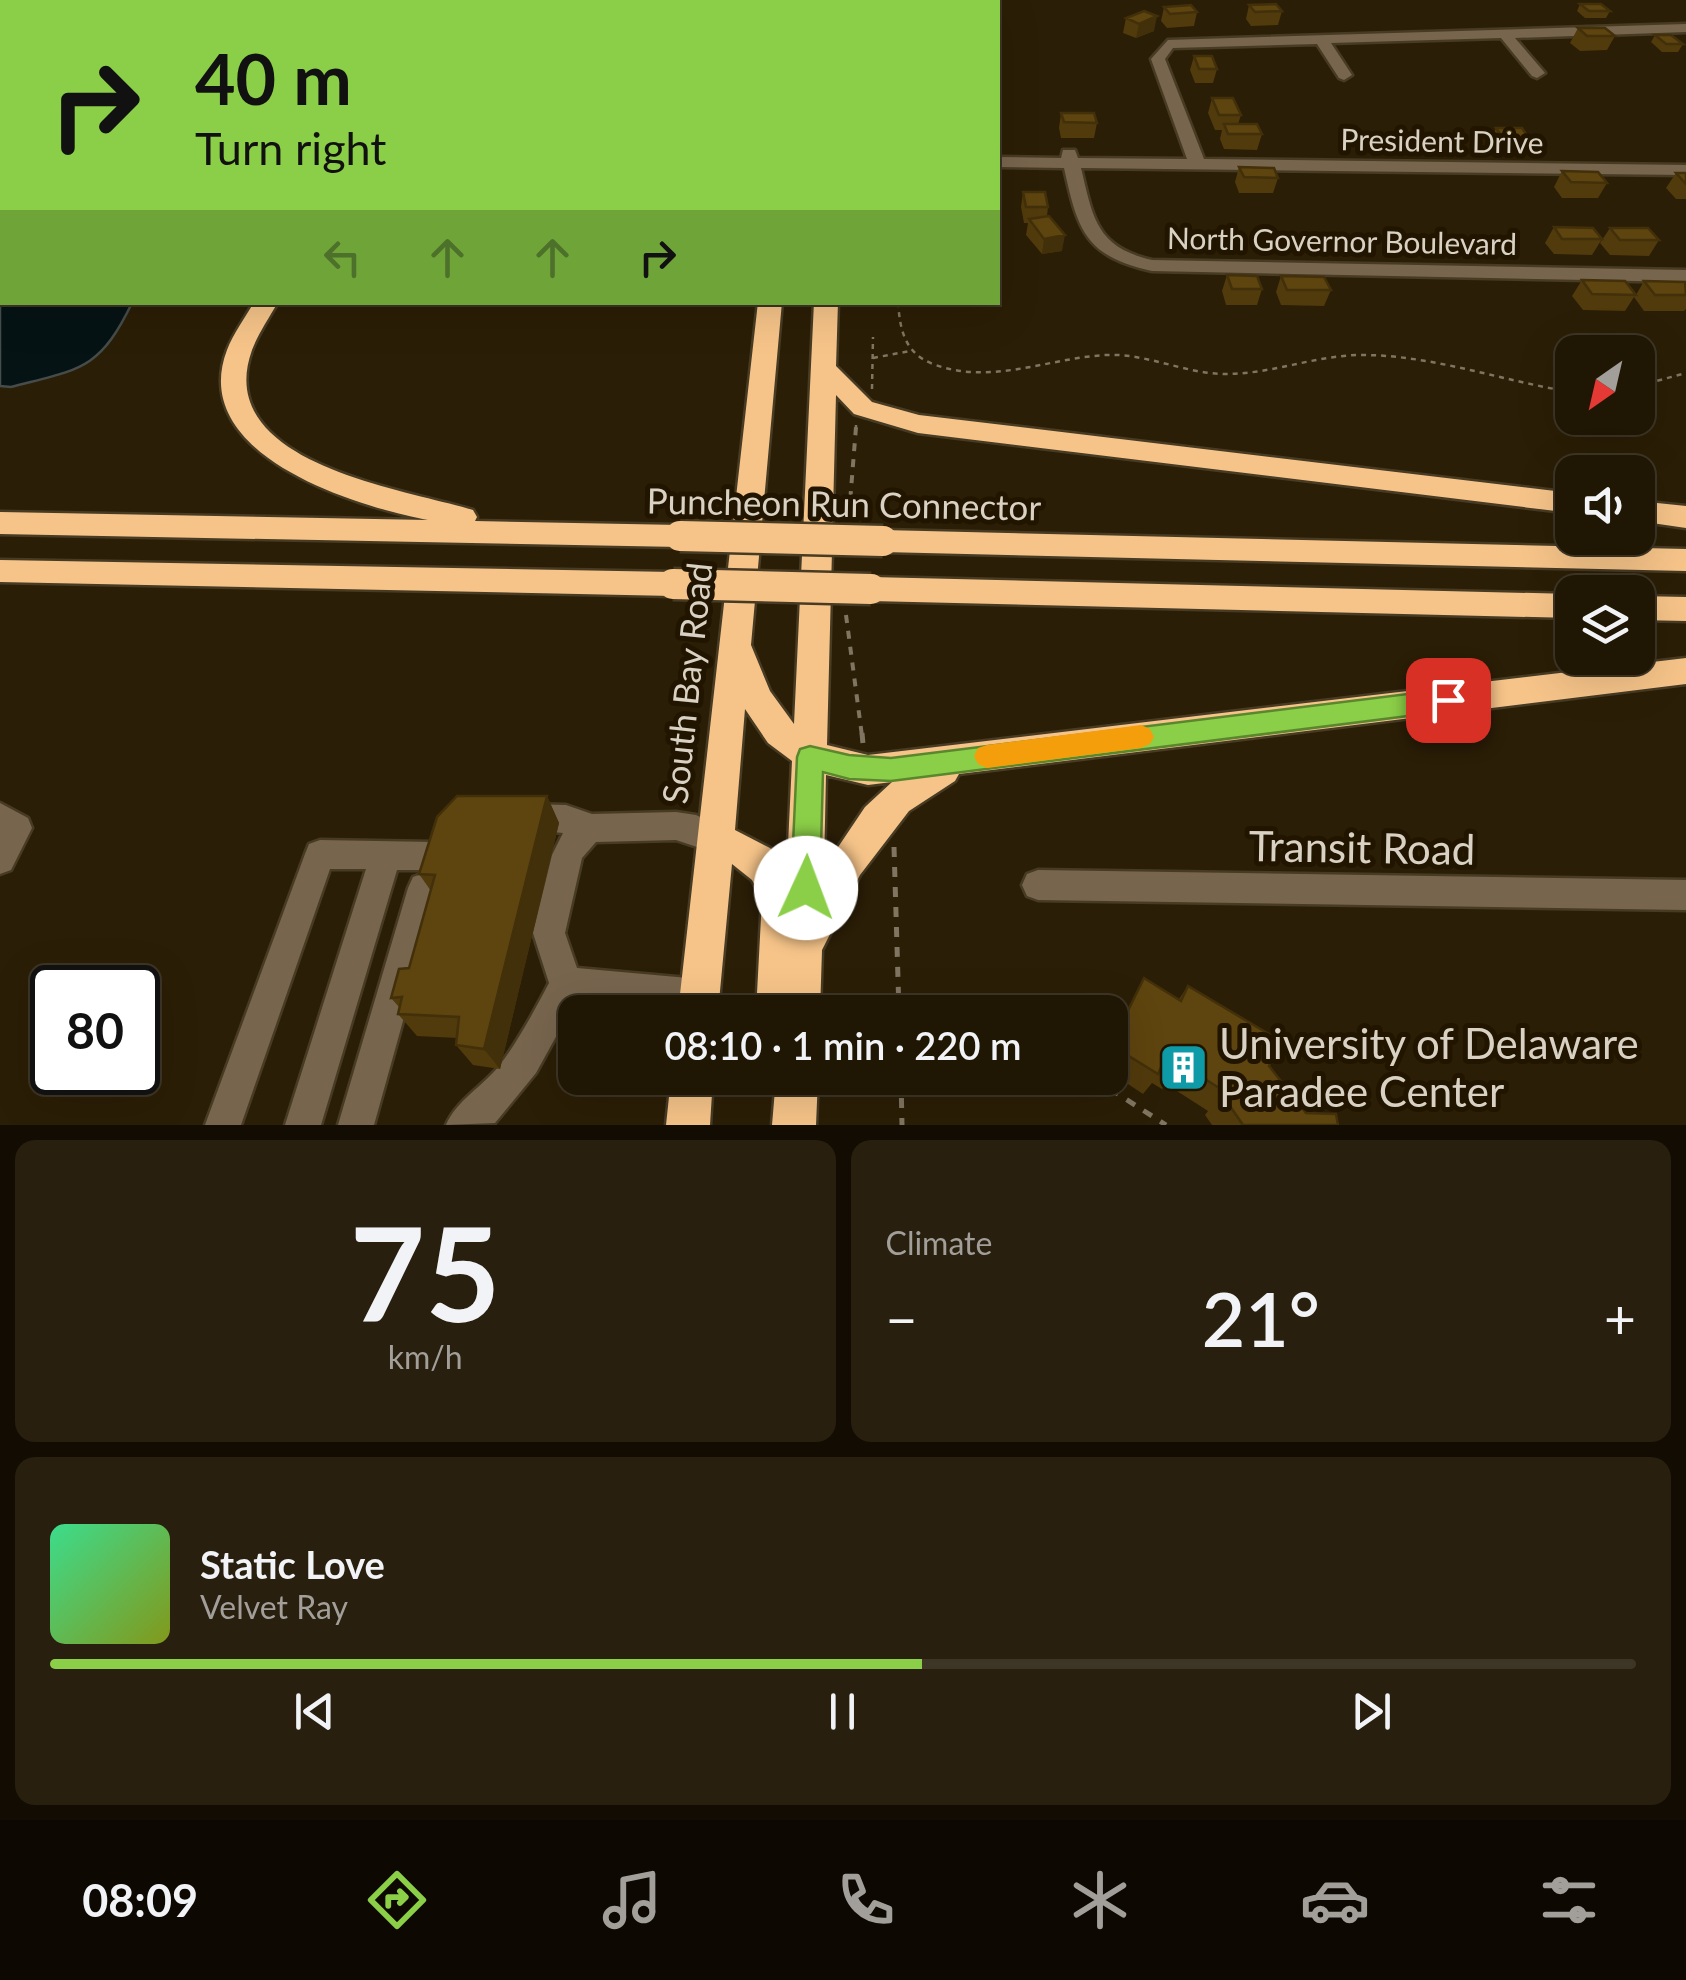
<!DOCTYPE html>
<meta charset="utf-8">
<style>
body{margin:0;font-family:Lato,sans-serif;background:#281f0e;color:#f1f3f6;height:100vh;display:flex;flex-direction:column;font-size:38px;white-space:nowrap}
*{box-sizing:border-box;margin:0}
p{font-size:32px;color:#a29f9a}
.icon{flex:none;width:55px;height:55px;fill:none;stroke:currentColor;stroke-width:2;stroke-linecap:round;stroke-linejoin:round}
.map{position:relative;height:1125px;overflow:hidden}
.side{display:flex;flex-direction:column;gap:15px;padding:15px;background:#120c02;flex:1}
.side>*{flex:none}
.guide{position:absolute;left:0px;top:0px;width:1000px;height:305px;box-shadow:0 10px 40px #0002,0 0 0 2px #3d3526;background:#8bce47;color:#111;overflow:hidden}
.needle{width:65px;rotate:214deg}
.fabs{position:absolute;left:1555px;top:335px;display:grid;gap:20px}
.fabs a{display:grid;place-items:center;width:100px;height:100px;border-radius:20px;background:#201604;box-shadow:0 10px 40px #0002,0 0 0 2px #3d3526;font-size:50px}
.speed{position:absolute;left:30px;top:965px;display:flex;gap:20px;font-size:50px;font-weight:700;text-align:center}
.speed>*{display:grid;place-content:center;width:130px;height:130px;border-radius:50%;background:#201604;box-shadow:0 10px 40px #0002,0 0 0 2px #3d3526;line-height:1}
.speed .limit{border:5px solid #111;border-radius:15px;background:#fff;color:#111}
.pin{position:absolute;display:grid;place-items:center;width:85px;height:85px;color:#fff;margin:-42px;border-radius:20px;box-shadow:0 5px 15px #0006}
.me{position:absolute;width:110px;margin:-55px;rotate:2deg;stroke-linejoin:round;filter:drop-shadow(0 0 8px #0008)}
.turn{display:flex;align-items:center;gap:35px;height:210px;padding:0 30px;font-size:45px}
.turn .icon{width:130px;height:130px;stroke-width:2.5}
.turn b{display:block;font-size:70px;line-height:85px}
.lanes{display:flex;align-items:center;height:95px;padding:0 30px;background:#0003;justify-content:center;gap:50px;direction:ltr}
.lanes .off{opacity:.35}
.big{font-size:75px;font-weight:600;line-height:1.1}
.side .widget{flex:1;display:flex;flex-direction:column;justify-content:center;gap:15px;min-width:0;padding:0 35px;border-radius:20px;background:#281f0e}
.side .dial{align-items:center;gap:0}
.dial b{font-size:130px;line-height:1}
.song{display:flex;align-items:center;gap:30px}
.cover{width:120px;height:120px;border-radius:15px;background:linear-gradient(135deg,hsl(150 70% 55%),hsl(70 70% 35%))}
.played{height:10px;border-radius:5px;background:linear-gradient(90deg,#8bce47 55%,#3d3526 55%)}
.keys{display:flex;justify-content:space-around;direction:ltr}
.heat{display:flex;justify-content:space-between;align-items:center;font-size:55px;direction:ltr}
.side .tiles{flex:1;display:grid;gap:15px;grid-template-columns:1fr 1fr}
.widget:last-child{grid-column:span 2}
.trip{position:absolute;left:558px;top:995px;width:570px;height:100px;border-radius:20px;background:#201604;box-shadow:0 10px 40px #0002,0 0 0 2px #3d3526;font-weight:600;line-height:100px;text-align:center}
.dock{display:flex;height:160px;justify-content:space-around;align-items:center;background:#0d0902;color:#a29f9a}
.dock .icon{width:70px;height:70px}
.dock .current{color:#8bce47}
.dock b{font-size:45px;color:#f1f3f6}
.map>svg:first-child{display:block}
</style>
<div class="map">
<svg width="1686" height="1125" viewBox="0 0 1686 1125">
<rect width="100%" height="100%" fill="#2b1e06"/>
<path fill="#061315" stroke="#454c49" stroke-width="2.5" d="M0 289 2 302 132 303C99 371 80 369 11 387L0 386Z"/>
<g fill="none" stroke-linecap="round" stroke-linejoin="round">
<defs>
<path id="minor" d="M1686 24V32L1515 38 1545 73 1537 78 1532 76 1501 38 1331 43 1352 75 1344 80 1339 78 1317 44 1173 48 1165 59 1204 159 1686 165V175L1081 168C1093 218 1096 247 1152 260L1686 270V282L1152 271C1085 256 1078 231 1064 168L998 167V157L1061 158 1063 150H1075L1078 158 1187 159 1151 59 1168 40Z
M2 103V114L0 115V104Z
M0 803 28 818 32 828 11 870 0 874Z
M523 804 566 805 592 814 676 812 696 815 726 829 730 839 726 849 715 853 676 840 596 842 582 858 565 933 577 968 699 979 711 984 716 996 711 1008 700 1012 575 1002 536 1073 495 1123 446 1125C456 1101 483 1086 499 1066 519 1040 534 1011 549 983L533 933 552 855 563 833 512 828 508 818 512 808Z
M320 840 433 842 444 846 448 856 444 866 433 870H397L321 1125H285L366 869H330L241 1125H205L305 854 309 844Z
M1038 870 1686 880V910L1038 900 1027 896 1022 885 1027 874Z
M424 873 435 877 440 888 374 1125H338L408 888 413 877Z"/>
<path id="highway" d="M0 231H2V245H0Z
M254 302H278C269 318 258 334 252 350 211 464 405 489 473 510L477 517 475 521 680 525 690 528 695 536 690 544 680 547 0 534V512L428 520C355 506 187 455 227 350 233 334 245 318 254 302Z
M758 302H782L751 645 770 691 794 724 814 302H838L836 366 872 402 919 415 1572 493V513L918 433 854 414 836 395 827 745 868 755 1686 658V684L959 774 955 781 909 811 860 875 822 950 820 1012H756L762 899 752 880 732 864 718 1012H678ZM745 709 768 743 792 761 787 866 770 848 735 830ZM826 775 868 785 892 782 865 807 824 868Z
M1638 501 1686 506V528L1638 521Z
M883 530 1686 549V571L883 552 873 549 868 541 873 533Z
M0 560 673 572 684 576 688 584 684 592 673 596 0 582Z
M871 577 1572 594V618L871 601 860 597 856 589 860 581Z
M1638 596 1686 597V621L1638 620Z
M671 1078H713L710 1125H666Z
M776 1078H818L816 1125H772Z"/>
</defs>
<use href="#minor" stroke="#473b24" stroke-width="5"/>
<use href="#highway" stroke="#473b24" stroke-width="5"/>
<path stroke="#7f7561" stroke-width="2.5" stroke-dasharray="5 5" stroke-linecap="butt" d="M898 302C900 329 904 353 933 364 990 386 1048 358 1106 355 1147 353 1185 374 1226 374 1272 374 1316 355 1362 355 1433 355 1502 381 1572 392
M873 358 910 351
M1638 386 1686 373
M872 389 873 337
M856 429V425"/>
<path stroke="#7f7561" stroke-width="4" stroke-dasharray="8 8" stroke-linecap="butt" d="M849 515 856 427
M846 615 862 736"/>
<path stroke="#7f7561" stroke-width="5" stroke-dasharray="10 10" stroke-linecap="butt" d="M862 733 863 744
M894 847 899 1012
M901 1078 902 1125
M1093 1078 1166 1125"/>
<use href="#minor" fill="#78654e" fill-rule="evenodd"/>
<use href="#highway" fill="#f6c489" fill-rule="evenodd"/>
<defs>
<path id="highway-bridge" d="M680 536 883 541
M673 584 871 589"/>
</defs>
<use href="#highway-bridge" stroke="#473b24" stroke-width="35" stroke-linecap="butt"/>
<use href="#highway-bridge" stroke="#f6c489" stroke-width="30"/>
</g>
<path fill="#513a0c" d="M1580 4 1610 11 1606 18H1585L1577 11Z
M1249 5 1282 11 1278 25 1251 26 1246 19Z
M1164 7 1197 12 1194 26 1167 28 1161 21Z
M1126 18 1154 31 1136 38 1123 33Z
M1578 28 1615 36 1607 50 1580 51 1570 43Z
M1655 35 1683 44 1678 52H1662L1651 42Z
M1194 56 1217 69 1213 83H1195L1190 70Z
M1212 98 1241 115 1238 124 1262 134 1257 150 1224 149 1220 139 1222 130H1215L1208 113Z
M1061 113 1097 123 1094 138H1061L1059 128Z
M1496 128 1529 138 1522 153H1496L1489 143Z
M1239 167 1278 178 1273 193H1239L1235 182Z
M1562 171 1607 183 1598 198H1562L1554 187Z
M1676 173H1686V199H1676L1666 188Z
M1023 192 1048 207 1047 216 1062 251 1042 254 1026 235 1028 223H1024L1021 207Z
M1554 227 1602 239 1592 255 1554 254 1545 243Z
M1610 228 1659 240 1649 256 1610 255 1600 243Z
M1227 275 1262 289 1257 305H1226L1222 291Z
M1281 276 1331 290 1324 306 1281 305 1276 292Z
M1582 280 1636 295 1644 281 1686 284V309L1684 311H1644L1634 297 1625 311 1583 310 1572 296Z
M547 796 559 823 500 1069 473 1065 456 1045 457 1038 417 1036 398 1014 399 1007 391 998 409 968 431 891 419 874Z
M1144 978 1179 999 1188 986 1269 1066 1306 1113 1338 1125H1212L1205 1115 1208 1111 1166 1084 1162 1089 1152 1083 1143 1094 1110 1072V1043Z"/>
<path fill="#42300a" d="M1157 16 1154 31 1136 38 1139 24Z
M2 45V77L0 79V47Z
M1065 235 1062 251 1042 254 1044 239Z
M547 796 559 823 500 1069 484 1049Z"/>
<path fill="#5e440e" stroke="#42300a" stroke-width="2.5" d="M1276 4 1282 11 1255 12 1249 5Z
M1580 4H1601L1610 11H1589Z
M1191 5 1197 12 1170 14 1164 7Z
M1144 11 1157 16 1139 24 1126 18Z
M1578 28H1605L1615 36H1587Z
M1655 35H1671L1683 44H1666Z
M1194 56H1212L1217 69H1199Z
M1212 98H1233L1241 115H1219Z
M1061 113H1094L1097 123 1064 122Z
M1224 124H1257L1262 134H1228Z
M1496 128H1522L1529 138H1503Z
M1239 167 1274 168 1278 178 1244 177Z
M1562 171 1598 172 1607 183 1571 182Z
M1676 173H1686V184Z
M1023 192H1045L1048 207H1026Z
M1049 216 1065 235 1044 239 1029 219Z
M1554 227 1593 228 1602 239H1562Z
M1610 228H1648L1659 240H1620Z
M1227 275 1257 276 1262 289H1232Z
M1281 276 1324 277 1331 290H1287Z
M1582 280 1625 281 1636 295 1592 294Z
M1644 281 1685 282 1686 295H1655Z
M457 796H547L484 1049 456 1045 459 1017 398 1014 402 997 391 998 399 969 409 968 435 875 419 874 437 817Z
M1144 978 1181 1001 1188 986 1279 1040 1269 1066 1306 1113 1336 1114 1338 1125H1243L1223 1096 1227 1093 1180 1063 1177 1070 1164 1061 1158 1074 1111 1045Z"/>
<path fill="#8bce47" stroke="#5a862e" stroke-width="2.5" d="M1448 689 1457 693 1461 700 1457 707 1448 711 891 781 849 779 823 772 820 888 816 898 806 902 796 898 791 888 797 757 800 749 810 746 849 755 891 758Z"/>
<path fill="#f59e0b" d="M1141 725 1150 729 1154 737 1150 744 1141 748 987 768 978 764 974 756 978 748 987 745Z"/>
<defs>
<symbol id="building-square" viewBox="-11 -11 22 22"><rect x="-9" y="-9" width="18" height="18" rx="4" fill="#0f9aa8" stroke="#211500"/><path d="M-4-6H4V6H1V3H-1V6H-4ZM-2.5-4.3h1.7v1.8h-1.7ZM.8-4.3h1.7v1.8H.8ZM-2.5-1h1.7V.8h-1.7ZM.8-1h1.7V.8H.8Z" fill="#fff"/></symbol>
</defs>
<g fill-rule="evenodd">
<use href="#building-square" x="1156" y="1040" width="55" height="55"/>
</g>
<g text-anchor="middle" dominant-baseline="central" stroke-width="10" stroke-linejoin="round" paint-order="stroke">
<g font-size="30" fill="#d9d1c3" stroke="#211500">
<text transform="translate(1442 140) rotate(1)">President Drive</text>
<text transform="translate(1342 240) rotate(1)">North Governor Boulevard</text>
</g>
<g font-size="35" fill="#d9d1c3" stroke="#211500">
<text transform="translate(844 503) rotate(1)">Puncheon Run Connector</text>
<text transform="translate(686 683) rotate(-84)">South Bay Road</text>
</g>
<g font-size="42" fill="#d9d1c3" stroke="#211500">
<text transform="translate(1362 847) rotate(1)">Transit Road</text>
</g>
<g font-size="42" fill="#d9d1c3" stroke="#211500" text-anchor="start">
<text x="1219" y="1043">University of Delaware<tspan x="1219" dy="48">Paradee Center</tspan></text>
</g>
</g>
</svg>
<div class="fabs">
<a><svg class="needle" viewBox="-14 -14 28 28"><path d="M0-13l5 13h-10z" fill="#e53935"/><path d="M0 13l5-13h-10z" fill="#a29f9a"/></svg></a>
<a><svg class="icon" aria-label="sound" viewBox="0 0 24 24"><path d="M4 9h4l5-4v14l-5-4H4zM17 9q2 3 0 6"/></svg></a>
<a><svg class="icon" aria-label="layers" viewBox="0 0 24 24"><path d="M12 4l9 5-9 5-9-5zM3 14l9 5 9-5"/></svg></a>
</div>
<div class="speed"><div class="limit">80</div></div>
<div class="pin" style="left:1448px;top:700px;background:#d93025"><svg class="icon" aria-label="arrive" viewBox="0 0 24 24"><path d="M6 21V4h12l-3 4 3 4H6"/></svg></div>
<svg class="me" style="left:806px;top:888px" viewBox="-20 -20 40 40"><circle r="19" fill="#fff"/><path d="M0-13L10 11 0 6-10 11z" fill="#8bce47"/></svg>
<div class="trip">08:10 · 1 min · 220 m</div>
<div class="guide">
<div class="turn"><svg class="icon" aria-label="right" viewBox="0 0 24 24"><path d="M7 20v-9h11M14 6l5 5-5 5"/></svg><div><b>40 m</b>Turn right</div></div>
<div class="lanes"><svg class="icon off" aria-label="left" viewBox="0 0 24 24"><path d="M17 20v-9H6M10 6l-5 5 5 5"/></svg><svg class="icon off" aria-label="ahead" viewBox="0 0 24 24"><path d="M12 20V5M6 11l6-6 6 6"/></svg><svg class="icon off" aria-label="ahead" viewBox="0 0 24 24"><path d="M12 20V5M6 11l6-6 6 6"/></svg><svg class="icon" aria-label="right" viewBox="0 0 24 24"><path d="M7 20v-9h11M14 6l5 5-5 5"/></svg></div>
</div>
</div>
<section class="side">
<div class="tiles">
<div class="widget dial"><b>75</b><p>km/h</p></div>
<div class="widget"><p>Climate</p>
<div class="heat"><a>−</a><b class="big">21°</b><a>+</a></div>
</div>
<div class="widget">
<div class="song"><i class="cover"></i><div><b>Static Love</b><p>Velvet Ray</p></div></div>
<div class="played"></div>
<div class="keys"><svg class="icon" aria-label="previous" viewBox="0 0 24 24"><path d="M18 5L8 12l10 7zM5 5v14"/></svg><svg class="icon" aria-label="pause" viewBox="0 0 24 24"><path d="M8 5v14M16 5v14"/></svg><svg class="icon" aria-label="next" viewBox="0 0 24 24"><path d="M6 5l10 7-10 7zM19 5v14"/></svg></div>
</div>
</div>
</section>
<nav class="dock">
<b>08:09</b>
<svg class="icon current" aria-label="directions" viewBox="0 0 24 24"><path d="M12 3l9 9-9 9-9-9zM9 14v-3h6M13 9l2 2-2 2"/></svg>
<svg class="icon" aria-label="music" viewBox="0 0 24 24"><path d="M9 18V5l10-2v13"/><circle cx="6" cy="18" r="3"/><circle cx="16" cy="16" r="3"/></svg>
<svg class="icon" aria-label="phone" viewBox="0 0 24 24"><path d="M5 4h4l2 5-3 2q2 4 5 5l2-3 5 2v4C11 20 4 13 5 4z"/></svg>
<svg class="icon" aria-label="climate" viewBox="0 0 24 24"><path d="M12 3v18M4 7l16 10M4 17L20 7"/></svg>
<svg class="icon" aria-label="car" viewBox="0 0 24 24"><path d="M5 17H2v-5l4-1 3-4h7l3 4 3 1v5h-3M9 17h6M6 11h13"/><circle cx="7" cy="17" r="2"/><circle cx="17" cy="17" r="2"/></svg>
<svg class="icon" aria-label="filters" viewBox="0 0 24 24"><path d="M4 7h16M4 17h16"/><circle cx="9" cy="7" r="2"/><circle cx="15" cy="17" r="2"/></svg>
</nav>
